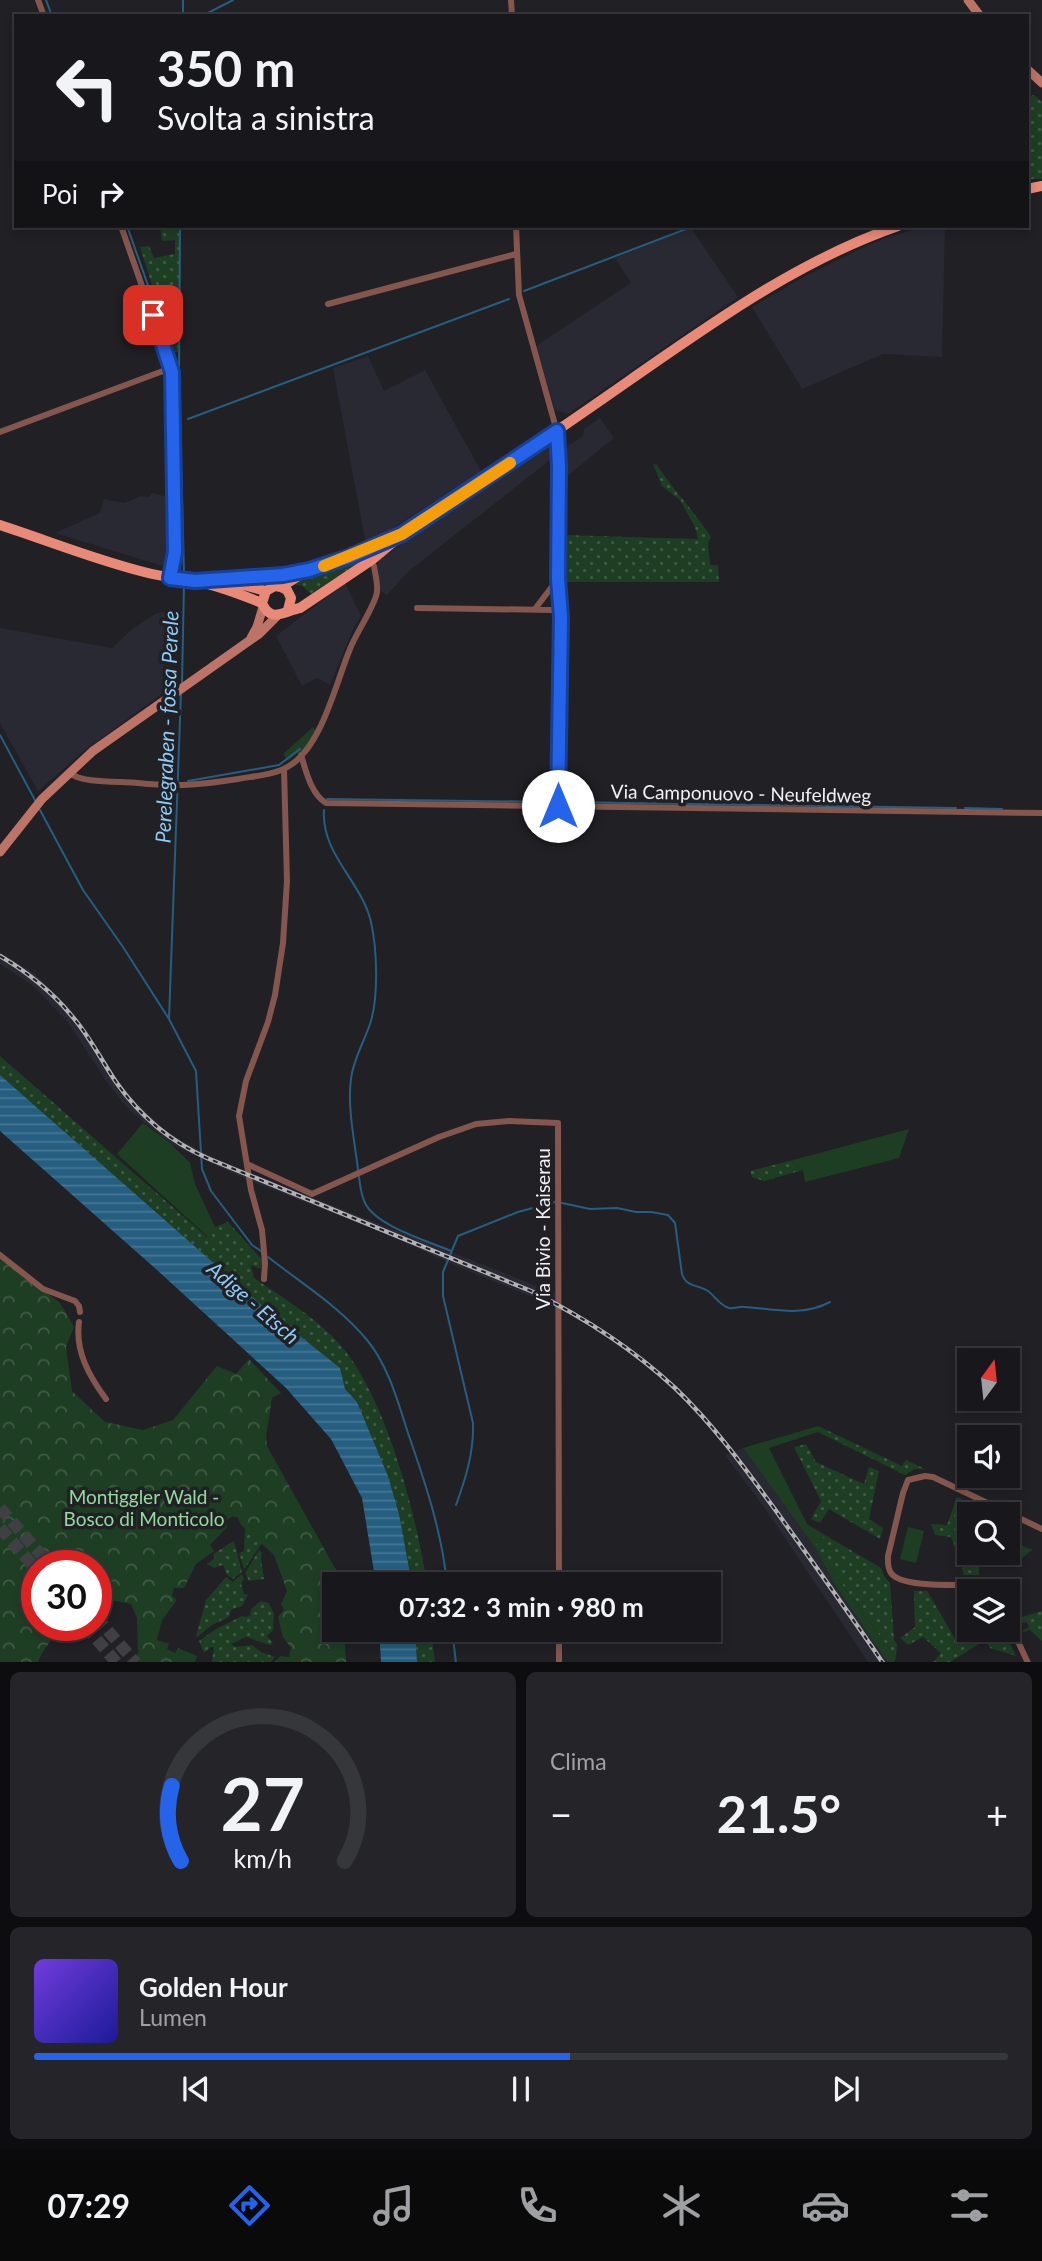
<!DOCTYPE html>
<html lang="it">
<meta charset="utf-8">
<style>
body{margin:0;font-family:Lato,sans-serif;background:#252529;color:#f1f3f6;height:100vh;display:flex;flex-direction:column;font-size:26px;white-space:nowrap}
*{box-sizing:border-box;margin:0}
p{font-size:23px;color:#9fa0a3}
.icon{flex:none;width:38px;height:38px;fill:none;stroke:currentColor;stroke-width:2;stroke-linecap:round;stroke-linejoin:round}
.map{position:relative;height:1662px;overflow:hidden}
.sheet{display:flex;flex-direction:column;gap:10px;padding:10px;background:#0d0d0f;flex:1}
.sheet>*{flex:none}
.banner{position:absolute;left:14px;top:14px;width:1015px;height:214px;border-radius:0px;box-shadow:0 4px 10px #0003,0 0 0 2px #36373b;background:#18181c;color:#f1f3f6;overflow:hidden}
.needle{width:46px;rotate:15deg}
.buttons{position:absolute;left:957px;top:1348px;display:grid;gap:14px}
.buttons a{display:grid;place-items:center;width:63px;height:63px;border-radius:0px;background:#18181c;box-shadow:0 4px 10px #0003,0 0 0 2px #36373b;font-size:35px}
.speed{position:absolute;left:21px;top:1550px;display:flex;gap:14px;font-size:35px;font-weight:700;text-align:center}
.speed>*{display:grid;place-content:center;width:91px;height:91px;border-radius:50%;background:#18181c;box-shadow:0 4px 10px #0003,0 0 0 2px #36373b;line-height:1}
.speed .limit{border:10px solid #d22;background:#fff;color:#111}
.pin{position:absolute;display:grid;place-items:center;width:60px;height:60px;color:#fff;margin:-30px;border-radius:14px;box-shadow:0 4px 10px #0006}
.me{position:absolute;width:77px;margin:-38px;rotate:0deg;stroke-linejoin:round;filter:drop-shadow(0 0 5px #0008)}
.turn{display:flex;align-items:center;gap:24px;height:147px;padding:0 28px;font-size:32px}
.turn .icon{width:91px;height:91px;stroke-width:2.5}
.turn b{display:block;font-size:49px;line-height:60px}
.then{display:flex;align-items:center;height:66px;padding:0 28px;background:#0003;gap:14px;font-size:26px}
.big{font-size:52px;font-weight:700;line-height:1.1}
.sheet .card{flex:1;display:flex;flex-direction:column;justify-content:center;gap:10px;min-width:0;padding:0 24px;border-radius:10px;background:#252529}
.sheet .dial{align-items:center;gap:0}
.dial svg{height:182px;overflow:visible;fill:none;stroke:#36373b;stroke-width:7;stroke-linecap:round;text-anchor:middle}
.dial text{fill:#f1f3f6;stroke:none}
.song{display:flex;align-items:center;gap:21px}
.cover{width:84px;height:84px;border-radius:10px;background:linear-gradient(135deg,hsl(260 70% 55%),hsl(240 70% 35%))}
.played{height:7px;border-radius:4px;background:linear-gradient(90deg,#2563eb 55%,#36373b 55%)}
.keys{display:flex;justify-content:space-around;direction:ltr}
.heat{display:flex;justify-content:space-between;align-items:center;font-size:38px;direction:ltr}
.sheet .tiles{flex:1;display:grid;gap:10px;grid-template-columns:1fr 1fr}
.card:last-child{grid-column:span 2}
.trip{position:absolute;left:322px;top:1572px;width:399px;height:70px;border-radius:0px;background:#18181c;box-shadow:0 4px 10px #0003,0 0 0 2px #36373b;font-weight:700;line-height:70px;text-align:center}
.tabs{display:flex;height:112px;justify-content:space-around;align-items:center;background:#0a0a0b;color:#9fa0a3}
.tabs .icon{width:49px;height:49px}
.tabs .current{color:#2563eb}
.tabs b{font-size:32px;color:#f1f3f6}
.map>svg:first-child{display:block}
</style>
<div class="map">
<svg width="1042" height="1663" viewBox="0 0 1042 1663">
<defs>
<pattern id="grass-dots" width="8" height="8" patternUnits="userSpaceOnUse" patternTransform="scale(1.75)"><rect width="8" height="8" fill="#1e3e24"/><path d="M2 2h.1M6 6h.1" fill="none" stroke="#3f5a44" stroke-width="1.8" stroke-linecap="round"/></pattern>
<pattern id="forest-crowns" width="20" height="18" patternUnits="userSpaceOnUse" patternTransform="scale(1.75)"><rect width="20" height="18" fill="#1e3e24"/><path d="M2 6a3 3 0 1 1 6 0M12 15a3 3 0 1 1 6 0" fill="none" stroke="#3f5a44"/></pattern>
<pattern id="water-rules" width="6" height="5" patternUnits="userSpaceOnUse" patternTransform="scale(1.75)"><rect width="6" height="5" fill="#255e81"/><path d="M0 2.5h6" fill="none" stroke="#457693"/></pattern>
</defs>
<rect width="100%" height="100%" fill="#202025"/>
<path fill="#282933" d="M927 226H945L942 357 883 354 802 389 752 307 802 278 864 247 888 237Z
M691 228 738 297 568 414 555 410 536 346 631 283 615 258Z
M368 356 384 391 425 370 481 471 368 544 365 539 333 368Z
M600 418 614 438 566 477 565 448 583 436 584 429Z
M549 445 555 456 409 571 387 595 381 591 377 567 378 560Z
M152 493 172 498V550L163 566 55 533 100 513 104 499 124 503 141 496 149 497Z
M345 583 361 616 353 629 330 685 317 678 302 686 276 636Z
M175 609 171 679 166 681 163 693 85 750 38 791 0 723V628L112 648 131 630 155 614Z
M0 952 35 974 68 1006 127 1093 161 1127 182 1141 220 1161 555 1293 554 1306 454 1265 386 1234 243 1178 171 1144 128 1109 106 1081 67 1021 32 985 0 964Z
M743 1448 814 1546 834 1583 887 1662H868L766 1510 725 1455Z"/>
<path fill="url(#grass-dots)" d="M1034 95 1042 102V179H1027V97Z
M139 226H179L180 352H173L140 247 149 246 154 258 175 254V240L162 241 160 227 146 229Z
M653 464 657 465C673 490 695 512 711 537L708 543 710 565H718L719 582H564L565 535 698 539 695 527 680 500 662 486Z
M354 561 356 564 311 594 302 586 289 584 306 576Z
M0 1056 207 1237 215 1227 228 1222 263 1261 260 1269 251 1265 254 1278C279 1295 311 1315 332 1336 384 1386 416 1513 427 1584H412L399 1514 388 1476 357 1402 345 1389 339 1368 266 1309 0 1075Z
M793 1160 795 1166 803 1170 764 1181 752 1177 750 1171Z
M818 1426 902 1466 906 1460 925 1469H915L905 1475 818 1432Z
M806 1444 816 1462 864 1484 869 1467 879 1471 869 1519 883 1528 880 1539 829 1509 820 1523 811 1519 821 1501 794 1447Z
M957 1497 968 1502 961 1516 969 1521 970 1552H1008V1539L1032 1550 1014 1564 1010 1558H979V1575H964L951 1537 935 1535 931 1524 947 1525Z
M245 1528 262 1543 244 1570 239 1553 244 1551Z
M825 1535 881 1568 884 1576 890 1583 894 1640 897 1644 896 1658 814 1546Z
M234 1541 242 1572 233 1579 227 1575 223 1565 214 1568 207 1564 215 1558 213 1554Z
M259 1550 262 1553 261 1559 264 1579 249 1581 245 1573Z
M242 1574 244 1579 241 1584 244 1594 248 1595 242 1606 231 1610 229 1617 212 1625 197 1637 196 1636 206 1600 226 1577 233 1582Z
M914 1591H927L957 1642 972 1632 979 1644 950 1662H933L941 1653 923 1637 908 1645 900 1638 915 1627Z
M261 1601 269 1603 274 1614 273 1630 267 1636 273 1643 270 1645 246 1637 231 1644 235 1647 252 1645 261 1652 275 1657 271 1662H212L214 1647H211L204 1653 199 1641 216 1629 242 1616 247 1617 250 1615 251 1609Z
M1042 1611V1641L1030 1630 1023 1632V1630L1029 1628 1027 1622 1022 1623V1617Z
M415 1629H431L435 1662H417Z
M985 1629 1004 1631 1016 1656 990 1648 983 1636Z"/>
<path fill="url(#forest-crowns)" d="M0 1257 60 1303 74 1327 66 1347 72 1391 105 1422 143 1430 173 1420 217 1366 236 1374 249 1359 281 1393 272 1398 266 1437 267 1446 341 1579V1584H334V1629H344L346 1662H275L280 1656 289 1657 291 1648 283 1637 278 1617 284 1610 281 1604 287 1591 274 1555 241 1525 238 1518 233 1516 227 1520V1527L210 1545 214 1551 196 1564 184 1588H174L172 1596 177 1600 162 1620 157 1640 169 1644 167 1649 175 1653 178 1648 197 1656 195 1662H138L137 1618 131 1604 106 1599 96 1602V1566H37V1626H61L42 1653 38 1662H0Z"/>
<path fill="#1e3e24" d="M313 727 316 732 300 754 297 753 288 761 283 754Z
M143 1123 171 1144 190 1163 195 1184 215 1227 208 1237 117 1154Z
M909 1129 899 1158 805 1182 803 1170 795 1166 793 1160Z
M818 1426V1432L769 1448 807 1524 825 1535 814 1546 896 1658 894 1662H887L834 1583 814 1546 743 1448Z
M908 1527 924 1531 916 1563 900 1559Z"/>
<path fill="url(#water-rules)" d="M0 1075 266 1309 340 1368 345 1389 357 1402 388 1476 399 1514 412 1584H376L362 1498 331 1439 286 1388 157 1270 0 1131Z
M379 1629H415L417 1662H381Z"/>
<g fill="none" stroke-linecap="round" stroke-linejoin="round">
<path stroke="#255e81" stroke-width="2" d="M46 0 52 16
M183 0V16
M202 16 233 0
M127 226 179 373
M180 226 179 374 184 575
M524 291 694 226
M188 419 509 299
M182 683 184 584
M0 735 36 802
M188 781 279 765 300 749
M327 799 556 802
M561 802 956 808
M965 808 1002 809
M40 810 83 890 123 947 169 1019 196 1071 202 1169 211 1191 252 1245 261 1251
M324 810C321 854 362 882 371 922 377 949 379 997 370 1024 364 1042 353 1060 351 1079 347 1107 355 1143 358 1170
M169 1019 181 692
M359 1177C360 1185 361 1195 365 1203 376 1226 428 1241 451 1251
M562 1203 590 1209 617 1208 636 1212H651L668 1215 675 1223 682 1274C687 1288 697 1284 708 1291 715 1296 719 1305 729 1308 734 1309 740 1306 745 1307 775 1309 802 1317 830 1302
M268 1257C301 1283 340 1307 367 1340 388 1365 398 1402 408 1433 425 1482 442 1532 447 1584
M456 1505C466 1478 474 1451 473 1423L443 1296V1272L458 1236 518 1212 555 1202
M452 1629 456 1663"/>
<path stroke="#3f3f44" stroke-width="12" stroke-dasharray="12 6" stroke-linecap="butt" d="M0 1508 51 1566
M0 1528 37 1570
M96 1617 136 1663
M85 1626 117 1663"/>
<path stroke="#84564d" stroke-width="6" d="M38 0 44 16
M511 0 512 16
M121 226 172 372 175 552 170 578
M516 226 519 295 559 439 558 580 561 616 558 806
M328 304 516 254
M0 432 171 368
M417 608 552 610 560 607
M535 609 557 580
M301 755C306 771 311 794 326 803L1042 813
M70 773C82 784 121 781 138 783 177 787 199 785 238 779 254 776 275 775 289 766 322 747 336 682 350 649 355 635 376 604 377 592 378 583 375 574 374 566
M247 1164 312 1194 439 1137 476 1124 509 1121 558 1123 559 1584
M0 1255 43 1289 75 1301 79 1306 80 1312
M264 1279 265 1263 262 1230 251 1190 239 1116 246 1081 268 1022 275 995 283 943 287 881 284 769
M79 1322C75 1351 89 1376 106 1399
M994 1591 991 1587 984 1585C964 1584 902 1589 891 1573 887 1567 888 1562 888 1556L903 1493 908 1480 925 1476 933 1477 1042 1529
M1008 1620 1028 1663
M559 1629V1663"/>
<path stroke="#bd7365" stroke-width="9" d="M968 0 980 16
M1027 69 1042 83
M251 638 257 627 263 607
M0 852 42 799 93 751 259 634 278 615"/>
<path stroke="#e98978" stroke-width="10" d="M1027 189 1042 186
M0 525C49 541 98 561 148 573 164 577 180 578 196 581 219 586 240 594 262 603
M206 580C241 579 276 578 310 570 340 562 368 547 397 536
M236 583 266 591 275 586 281 587 300 575
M281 587 287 590 291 598 288 610
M266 591 262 603C271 624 284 611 300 608L373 559 403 534 436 513C501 469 566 425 630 380 715 321 800 260 898 226"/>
<defs>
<path id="rail" d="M0 956C27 972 51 991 71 1015 89 1035 101 1060 116 1082 140 1116 169 1141 207 1158L531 1291C583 1317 632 1348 675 1388 715 1426 747 1471 779 1515 814 1564 849 1613 883 1663"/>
</defs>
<use href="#rail" stroke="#b2b2b6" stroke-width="4.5"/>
<use href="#rail" stroke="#202025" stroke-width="2" stroke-dasharray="5" stroke-linecap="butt"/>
</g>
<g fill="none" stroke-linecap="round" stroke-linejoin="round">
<defs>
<path id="route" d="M153 315 172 372 175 552 170 578 195 581 283 575 309 570 349 557 402 534 557 431 559 466 558 579 561 617 558 806"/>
</defs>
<use href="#route" stroke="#184099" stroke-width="18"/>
<use href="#route" stroke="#2563eb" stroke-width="12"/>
<path stroke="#f59e0b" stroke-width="12" d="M324 566 402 534 510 463"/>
</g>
<g text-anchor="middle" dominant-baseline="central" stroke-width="7" stroke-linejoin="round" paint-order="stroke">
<g font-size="19" fill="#f0f1f4" stroke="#202025">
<text transform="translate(741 793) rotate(1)">Via Camponuovo - Neufeldweg</text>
<text transform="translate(542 1229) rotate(-90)">Via Bivio - Kaiserau</text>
</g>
<g font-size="19" fill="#93db9d" stroke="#202025">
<text x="144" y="1496">Montiggler Wald -<tspan x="144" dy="22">Bosco di Monticolo</tspan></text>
</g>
<g font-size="21" font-style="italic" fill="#8dcdf8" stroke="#202025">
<text transform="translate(166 727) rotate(-88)">Perelegraben - fossa Perele</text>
<text transform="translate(254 1302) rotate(41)">Adige - Etsch</text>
</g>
</g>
</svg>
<div class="buttons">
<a><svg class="needle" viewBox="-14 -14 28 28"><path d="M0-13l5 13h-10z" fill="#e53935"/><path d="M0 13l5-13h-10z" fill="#9fa0a3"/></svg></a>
<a><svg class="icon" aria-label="sound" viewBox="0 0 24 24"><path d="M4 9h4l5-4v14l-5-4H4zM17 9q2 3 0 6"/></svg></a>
<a><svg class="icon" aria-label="search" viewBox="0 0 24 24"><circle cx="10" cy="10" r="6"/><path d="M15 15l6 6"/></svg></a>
<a><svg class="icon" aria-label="layers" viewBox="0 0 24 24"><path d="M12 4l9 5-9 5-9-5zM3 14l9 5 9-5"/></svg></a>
</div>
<div class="speed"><div class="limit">30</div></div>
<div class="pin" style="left:153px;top:315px;background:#d93025"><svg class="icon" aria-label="arrive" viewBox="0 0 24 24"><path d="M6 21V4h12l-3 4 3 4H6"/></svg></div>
<svg class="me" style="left:558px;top:806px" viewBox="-20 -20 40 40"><circle r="19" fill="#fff"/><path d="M0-13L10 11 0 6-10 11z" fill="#2563eb"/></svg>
<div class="trip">07:32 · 3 min · 980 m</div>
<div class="banner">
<div class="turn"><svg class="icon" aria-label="left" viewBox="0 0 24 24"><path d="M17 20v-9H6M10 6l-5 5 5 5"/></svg><div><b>350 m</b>Svolta a sinistra</div></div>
<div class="then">Poi<svg class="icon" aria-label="right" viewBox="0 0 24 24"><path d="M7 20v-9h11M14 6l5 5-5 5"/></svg></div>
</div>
</div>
<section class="sheet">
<div class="tiles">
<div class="card dial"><svg viewBox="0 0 100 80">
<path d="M14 69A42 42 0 1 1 86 69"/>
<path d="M14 69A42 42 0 0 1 10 36" stroke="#2563eb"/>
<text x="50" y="56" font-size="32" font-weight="700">27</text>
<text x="50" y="72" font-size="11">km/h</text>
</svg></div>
<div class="card"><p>Clima</p>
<div class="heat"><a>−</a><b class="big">21.5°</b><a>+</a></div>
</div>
<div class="card">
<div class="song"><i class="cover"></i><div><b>Golden Hour</b><p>Lumen</p></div></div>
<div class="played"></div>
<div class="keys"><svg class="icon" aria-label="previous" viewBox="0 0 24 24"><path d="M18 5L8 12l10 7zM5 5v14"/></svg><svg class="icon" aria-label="pause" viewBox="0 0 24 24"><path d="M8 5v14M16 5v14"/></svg><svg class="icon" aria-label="next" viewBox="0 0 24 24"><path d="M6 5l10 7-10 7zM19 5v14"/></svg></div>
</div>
</div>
</section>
<nav class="tabs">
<b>07:29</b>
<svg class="icon current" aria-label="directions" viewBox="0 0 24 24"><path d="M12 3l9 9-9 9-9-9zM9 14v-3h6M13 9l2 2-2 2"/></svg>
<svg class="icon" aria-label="music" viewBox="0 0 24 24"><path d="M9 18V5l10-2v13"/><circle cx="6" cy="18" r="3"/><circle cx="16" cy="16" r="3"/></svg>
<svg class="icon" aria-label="phone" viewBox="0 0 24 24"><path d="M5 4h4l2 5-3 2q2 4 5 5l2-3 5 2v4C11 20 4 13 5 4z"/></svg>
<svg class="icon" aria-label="climate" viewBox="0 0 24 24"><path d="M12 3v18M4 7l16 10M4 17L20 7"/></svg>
<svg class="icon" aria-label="car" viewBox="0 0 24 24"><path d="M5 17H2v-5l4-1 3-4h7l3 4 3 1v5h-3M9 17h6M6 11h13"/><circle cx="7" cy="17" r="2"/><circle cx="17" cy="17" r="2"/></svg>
<svg class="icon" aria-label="filters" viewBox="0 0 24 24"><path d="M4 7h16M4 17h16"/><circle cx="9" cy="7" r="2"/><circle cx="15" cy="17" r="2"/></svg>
</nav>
